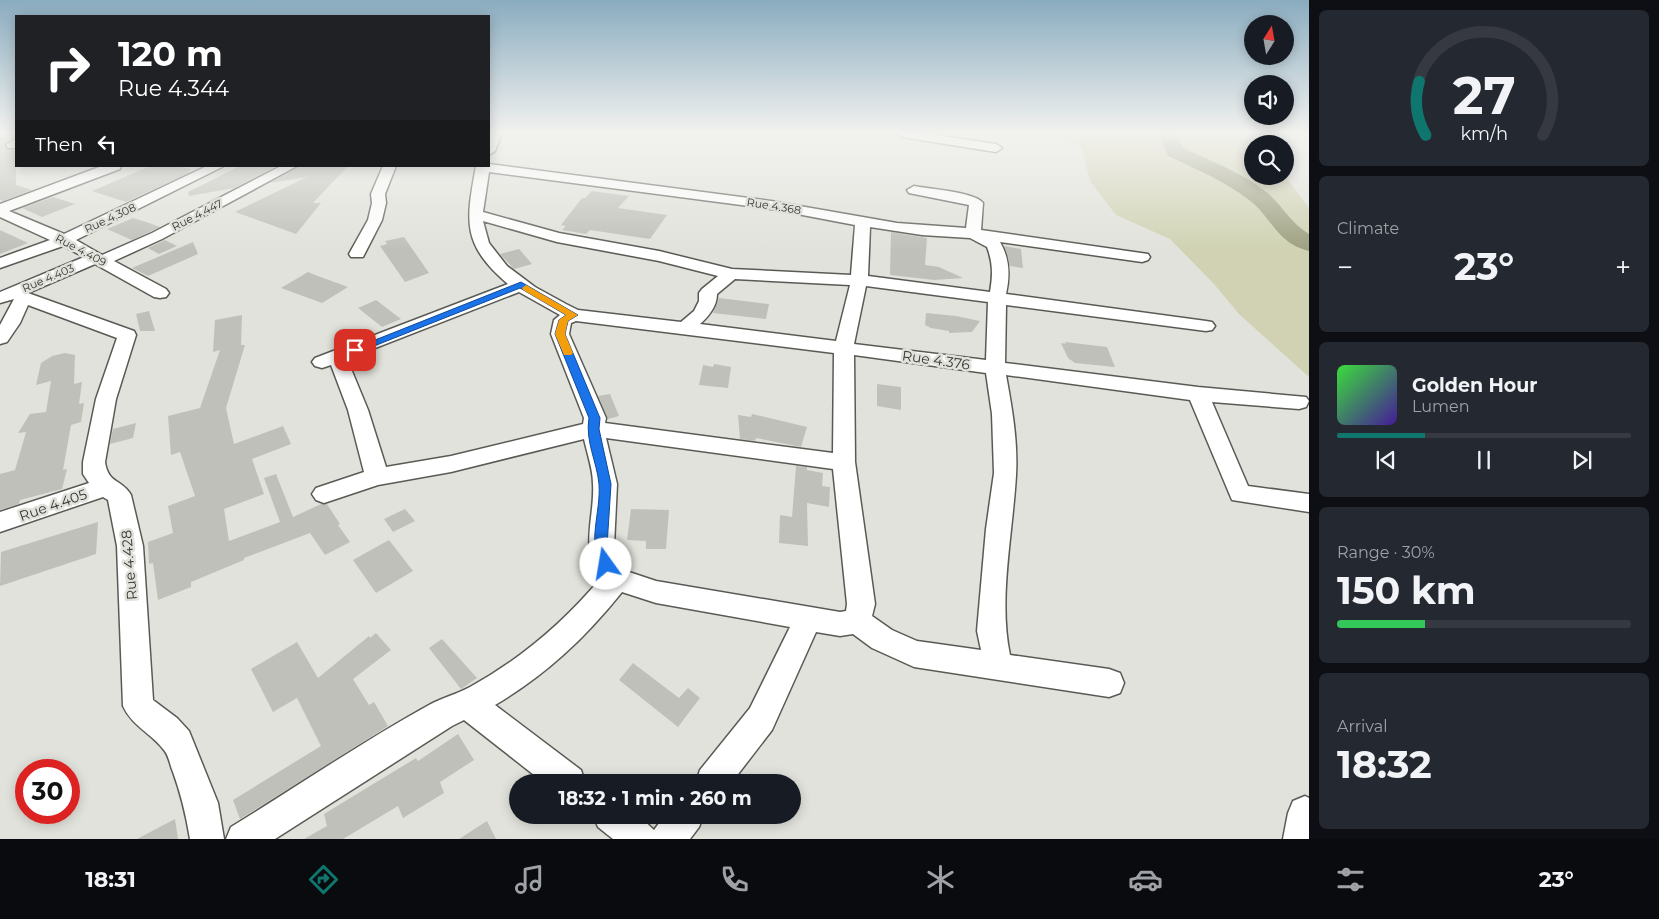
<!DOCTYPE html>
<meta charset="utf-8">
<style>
body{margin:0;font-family:Montserrat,sans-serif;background:#242831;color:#f1f3f6;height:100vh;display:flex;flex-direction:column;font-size:19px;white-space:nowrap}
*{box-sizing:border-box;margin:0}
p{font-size:16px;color:#9ea1a6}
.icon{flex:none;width:28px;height:28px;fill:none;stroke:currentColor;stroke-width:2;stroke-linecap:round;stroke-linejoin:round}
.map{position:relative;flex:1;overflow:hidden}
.panel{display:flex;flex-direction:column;gap:10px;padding:10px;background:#0d0f14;width:350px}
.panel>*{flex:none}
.guide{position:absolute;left:15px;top:15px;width:475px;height:152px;border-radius:0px;box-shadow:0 2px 12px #0003;background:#202124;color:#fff;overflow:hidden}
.needle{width:32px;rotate:11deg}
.buttons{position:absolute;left:1244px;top:15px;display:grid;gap:10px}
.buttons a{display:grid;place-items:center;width:50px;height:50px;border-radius:50%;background:#171b24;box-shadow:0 2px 12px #0003;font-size:25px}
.speed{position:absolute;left:15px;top:759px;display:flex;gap:10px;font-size:25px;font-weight:700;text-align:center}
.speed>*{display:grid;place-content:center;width:65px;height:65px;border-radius:50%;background:#171b24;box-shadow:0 2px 12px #0003;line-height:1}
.speed .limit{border:8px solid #d22;background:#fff;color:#111}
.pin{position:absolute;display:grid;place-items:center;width:42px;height:42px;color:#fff;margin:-21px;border-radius:10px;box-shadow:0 2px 8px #0006}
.me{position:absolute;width:55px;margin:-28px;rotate:347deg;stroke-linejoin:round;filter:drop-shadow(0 0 4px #0008)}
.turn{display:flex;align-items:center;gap:18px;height:105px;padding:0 20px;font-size:22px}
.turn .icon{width:65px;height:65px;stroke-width:2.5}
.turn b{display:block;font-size:35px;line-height:42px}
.then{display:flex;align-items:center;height:48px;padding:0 20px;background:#0003;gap:10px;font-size:19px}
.big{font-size:38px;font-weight:700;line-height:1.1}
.panel .card{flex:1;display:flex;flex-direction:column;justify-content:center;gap:8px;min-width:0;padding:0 18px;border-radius:8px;background:#242831}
.panel .dial{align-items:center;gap:0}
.dial svg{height:130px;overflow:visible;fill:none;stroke:#363941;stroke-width:7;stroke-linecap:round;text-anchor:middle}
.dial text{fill:#f1f3f6;stroke:none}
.song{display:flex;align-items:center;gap:15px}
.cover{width:60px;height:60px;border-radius:8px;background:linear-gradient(135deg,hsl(120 70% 55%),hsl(260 70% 35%))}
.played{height:5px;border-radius:2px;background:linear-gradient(90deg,#0f766e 30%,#363941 30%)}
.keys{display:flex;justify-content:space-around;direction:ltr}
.heat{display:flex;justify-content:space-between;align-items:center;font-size:28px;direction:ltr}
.charge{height:8px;border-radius:4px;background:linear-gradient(90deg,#34c759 30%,#363941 0)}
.trip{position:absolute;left:509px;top:774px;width:292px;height:50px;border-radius:25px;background:#171b24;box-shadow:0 2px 12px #0003;font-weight:700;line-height:50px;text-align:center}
.dock{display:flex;height:80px;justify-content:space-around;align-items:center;background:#090b0e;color:#9ea1a6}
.dock .icon{width:35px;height:35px}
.dock .active{color:#0f766e}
.dock b{font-size:22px;color:#f1f3f6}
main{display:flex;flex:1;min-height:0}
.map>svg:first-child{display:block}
</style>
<main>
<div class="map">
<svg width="1309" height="839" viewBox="0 0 1309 839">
<rect width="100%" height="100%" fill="#e2e2dc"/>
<path fill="#d0d2b3" d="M1056 133H1253L1261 144H1252V176H1285L1309 208V377L1239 314 1214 284 1170 239 1116 215 1090 181 1082 147Z"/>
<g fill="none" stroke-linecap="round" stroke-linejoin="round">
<path fill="#9ea081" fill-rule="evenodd" d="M1158 133H1176L1183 148C1210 161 1241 172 1265 191 1282 204 1289 222 1309 234V251C1276 243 1272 217 1249 200 1225 181 1196 169 1168 156Z"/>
</g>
<path fill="#c0c0ba" d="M0 133H16V137L5 143 4 146 8 150H16V185L32 190 3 201 0 200Z
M150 166H175L191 169 187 174 126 202 92 191Z
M240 166H276L234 188 189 196 188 192Z
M299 166H348L313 203H321L296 234 235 212 307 177 270 183Z
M592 191 629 196 618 208 667 215 650 239 590 230 586 234 562 230 566 226 561 225 582 198H585Z
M53 197 75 204 42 217 22 208Z
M133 218 146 222 160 227 132 240 107 229Z
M0 230 28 243 0 254Z
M891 232 927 238 925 265 939 267 963 278 934 280 890 275Z
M404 237 429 273 405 282 380 246 387 244 385 241Z
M165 240 177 246 159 254 148 248Z
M193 242 198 254 148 276 132 268Z
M1004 246 1021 249 1023 268 1010 266Z
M519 249 532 264 514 269 500 254Z
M308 272 315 275 348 287 322 303 281 288Z
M719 298 769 304 766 319 713 313Z
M376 300 401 319 382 327 358 308Z
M149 311 155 331H140L136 314Z
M926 313 956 316 980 321 972 332 949 333V331L931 328 925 325Z
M242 315 241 345H245L226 408 234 444 283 426 291 444 252 459 264 494 224 509 229 541 280 522 264 478 276 474 293 517 321 504H327L340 524 338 525 350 542 325 555 310 533 244 558V560L191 582V587L158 600 153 563 149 564 148 542 173 533 168 506 195 496 180 452 171 455 168 416 200 408 220 350 213 352 215 320Z
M1065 342 1107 347 1115 367 1075 363 1068 358 1061 343 1066 344Z
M65 353 75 355 74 384 82 382 79 404 84 403 81 422 71 425 63 470 67 469 62 489 20 500 19 504 0 510V474L15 470 26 432 18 433 30 414 46 412 51 381 36 385 41 363 52 356Z
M714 364 731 367 728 388 699 385 703 365 713 367Z
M877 384 901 387V410L877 406Z
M610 394 619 416 608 419 598 396Z
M752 414 807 427 801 447 756 438 755 441 740 439 738 415 751 417Z
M136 423 133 438 110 444 113 429Z
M796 466 807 467V470L823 473 822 486 830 487 829 507 807 503 808 546 779 543 780 515 792 517Z
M405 509 415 521 393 532 384 519Z
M631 509 669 510 666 549H646V541L627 540Z
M98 522 96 554 0 586 1 552Z
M389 540 413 571 376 593 353 560Z
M376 633 391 650 353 679 369 705 374 702 388 726 240 819 233 800 321 746 297 698 273 712 251 669 297 642 318 678 369 636 370 638Z
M442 639 477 678 461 689 429 648Z
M633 663 679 698 688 688 700 698 678 727 619 680Z
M458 734 474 760 440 782 444 793 403 818 398 806 343 839H304L327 826 324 814 416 758 418 761Z
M175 819 178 839H137Z
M487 821 496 839H459Z"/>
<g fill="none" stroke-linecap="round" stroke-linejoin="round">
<defs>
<path id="minor" d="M490 133H502L495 151 489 155Z
M896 133H922L996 144 1002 148 996 152 902 137Z
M16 139V148H8L6 145Z
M489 164 771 201 897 223 966 228 969 205 909 193 907 190 914 186C929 189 975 192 983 203L981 230 1148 254 1150 257 1148 260 1142 262 1000 242C1010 259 1010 276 1006 294L1206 321 1212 322 1215 326 1212 330 1206 331 1006 305 1005 363 1198 387 1306 397 1309 401 1306 407 1299 409 1212 402 1248 486 1309 494V512L1232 500 1190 400 1006 375C1012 408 1018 442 1016 475 1013 532 998 599 1010 655L1109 669 1120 673 1124 683 1120 693 1109 697 914 667 872 648 853 634 840 636 816 632 772 730 732 782H696L700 770 750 708 790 627 656 603 622 592C585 638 546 675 495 705L581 770 585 782H543L464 720 452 726 275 839H226L231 827C296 787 362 742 429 705 442 698 457 694 470 687 521 659 564 622 601 578 579 549 595 517 593 484 593 469 587 453 584 439L451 472 378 485 324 503 316 500 312 494 316 488 364 472 348 410 331 365 322 368 315 366 312 362 315 358 508 284C461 244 466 221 476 166H489ZM489 172 771 209 855 225 851 275 732 269 659 251 559 233 483 212ZM483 221 557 242 659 261 718 276 702 289 699 293V301L694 311 681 322 578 310 566 304 535 287 507 266 489 243ZM870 227 922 235 970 238 987 247C993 263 993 275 990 292L868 276ZM735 279 850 285 836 341 700 324C709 316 717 306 717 294ZM866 286 988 302 986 360 854 344ZM519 292 560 315 554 320 551 334 584 418 583 424 451 456 386 467 368 410 347 359ZM576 321 834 353 833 453 605 423 606 418 569 334 571 323ZM854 355 986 373 992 414 994 473 986 529 977 631 981 650 917 641 892 630 872 616 875 604 855 462ZM606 438 833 469 847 604 846 611 840 612 656 581 626 571 618 561 614 546 617 484Z
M102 166H121L120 169 9 211 64 234 207 166H224L76 240 102 255 152 233 281 166H297L162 239 114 261 166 289 169 293 166 297 160 298 154 297 95 264 28 293 134 331 136 335 116 399 105 462C108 484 122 479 131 495L143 546 153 700 177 718 189 731 218 803 224 839H190C186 815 181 794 173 772 170 765 169 756 164 750 151 733 132 726 123 706L117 546 108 500 103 497 0 532V512L89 483 83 474V462L96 399 117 338 28 305 20 323 7 342 0 344V325L14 299 0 303V292L84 257 63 246 0 268V258L50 240 0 217V204Z
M383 166H396L385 194 386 203 382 220 363 257H351L349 254 368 220 372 203 371 194Z
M1305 796 1309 798V839H1283L1288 813 1293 801Z
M593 815H638L654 830 665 815H704L699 827 690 839H613L598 827Z"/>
</defs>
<use href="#minor" stroke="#5a5a55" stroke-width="3"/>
<use href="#minor" fill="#fff" fill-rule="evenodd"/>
</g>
<linearGradient id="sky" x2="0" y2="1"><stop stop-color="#8aacbf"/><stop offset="0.53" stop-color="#f2f2ef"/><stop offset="1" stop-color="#f2f2ef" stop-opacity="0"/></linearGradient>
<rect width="1309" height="250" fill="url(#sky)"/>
<path fill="#1a73e8" stroke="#114b97" d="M521 282 578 315 568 321 565 334 600 418 599 429 611 484 607 546 613 564 611 569 606 570 601 569C587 541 601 513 599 484 597 462 585 441 589 418L555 334 559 320 566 315 520 288 359 352 355 353 350 350Z"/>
<path fill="#f59e0b" d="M526 285 578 315 568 321 565 334 573 353 571 355H564L555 334 559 320 566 315 523 290 522 288Z"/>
<g text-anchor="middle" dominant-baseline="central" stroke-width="5" stroke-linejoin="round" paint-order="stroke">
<g font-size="11" fill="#363634" stroke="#e2e2dc">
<text transform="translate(774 206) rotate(9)">Rue 4.368</text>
<text transform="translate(197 215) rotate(-27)">Rue 4.447</text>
<text transform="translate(110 218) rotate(-25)">Rue 4.308</text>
<text transform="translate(81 250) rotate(28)">Rue 4.409</text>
<text transform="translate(48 278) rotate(-23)">Rue 4.403</text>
</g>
<g font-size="14" fill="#363634" stroke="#e2e2dc">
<text transform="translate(936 360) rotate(8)">Rue 4.376</text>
<text transform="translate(53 505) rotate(-19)">Rue 4.405</text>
<text transform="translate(129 565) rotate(-95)">Rue 4.428</text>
</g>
</g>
</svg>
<div class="buttons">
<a><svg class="needle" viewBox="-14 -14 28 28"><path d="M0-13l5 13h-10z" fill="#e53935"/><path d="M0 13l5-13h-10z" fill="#9ea1a6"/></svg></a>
<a><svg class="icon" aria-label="sound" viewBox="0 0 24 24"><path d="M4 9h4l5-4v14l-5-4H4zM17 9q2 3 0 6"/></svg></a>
<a><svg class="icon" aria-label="search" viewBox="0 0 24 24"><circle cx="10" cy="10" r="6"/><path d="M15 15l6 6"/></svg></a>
</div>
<div class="speed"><div class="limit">30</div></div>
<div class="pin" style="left:355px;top:350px;background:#d93025"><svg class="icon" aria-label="arrive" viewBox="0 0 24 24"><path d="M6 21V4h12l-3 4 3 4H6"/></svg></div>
<svg class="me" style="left:606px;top:564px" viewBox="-20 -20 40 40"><circle r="19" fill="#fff"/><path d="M0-13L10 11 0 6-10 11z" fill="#1a73e8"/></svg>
<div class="trip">18:32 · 1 min · 260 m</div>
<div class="guide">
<div class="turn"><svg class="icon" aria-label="right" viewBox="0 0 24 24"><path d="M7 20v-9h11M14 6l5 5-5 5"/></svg><div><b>120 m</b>Rue 4.344</div></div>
<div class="then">Then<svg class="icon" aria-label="left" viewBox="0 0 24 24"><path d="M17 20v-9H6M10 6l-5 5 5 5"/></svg></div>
</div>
</div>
<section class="panel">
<div class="card dial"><svg viewBox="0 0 100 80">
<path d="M14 69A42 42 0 1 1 86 69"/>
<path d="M14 69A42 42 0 0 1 10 36" stroke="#0f766e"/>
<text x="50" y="56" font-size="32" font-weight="700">27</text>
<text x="50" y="72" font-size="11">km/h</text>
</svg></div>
<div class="card"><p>Climate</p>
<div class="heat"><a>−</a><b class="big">23°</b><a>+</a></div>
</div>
<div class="card">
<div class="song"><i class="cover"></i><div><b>Golden Hour</b><p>Lumen</p></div></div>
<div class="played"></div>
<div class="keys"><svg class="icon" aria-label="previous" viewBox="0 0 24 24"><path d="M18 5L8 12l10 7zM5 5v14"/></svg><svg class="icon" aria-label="pause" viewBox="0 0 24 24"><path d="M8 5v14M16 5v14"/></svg><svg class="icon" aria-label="next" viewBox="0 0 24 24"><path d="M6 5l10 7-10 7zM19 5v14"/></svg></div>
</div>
<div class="card"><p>Range · 30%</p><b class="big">150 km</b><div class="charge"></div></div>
<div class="card"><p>Arrival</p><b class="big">18:32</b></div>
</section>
</main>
<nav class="dock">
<b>18:31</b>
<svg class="icon active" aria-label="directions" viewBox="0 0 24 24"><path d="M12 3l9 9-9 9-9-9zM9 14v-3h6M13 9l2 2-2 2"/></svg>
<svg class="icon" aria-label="music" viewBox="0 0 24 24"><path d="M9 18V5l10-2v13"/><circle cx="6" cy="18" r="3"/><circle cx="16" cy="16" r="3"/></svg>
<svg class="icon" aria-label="phone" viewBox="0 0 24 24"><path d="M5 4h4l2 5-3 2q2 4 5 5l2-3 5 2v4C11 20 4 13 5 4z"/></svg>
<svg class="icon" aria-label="climate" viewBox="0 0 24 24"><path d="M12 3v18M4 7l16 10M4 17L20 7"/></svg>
<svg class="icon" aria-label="car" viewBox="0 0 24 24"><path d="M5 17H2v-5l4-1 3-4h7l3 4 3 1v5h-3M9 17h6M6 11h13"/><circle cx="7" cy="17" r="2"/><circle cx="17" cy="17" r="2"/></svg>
<svg class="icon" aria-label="filters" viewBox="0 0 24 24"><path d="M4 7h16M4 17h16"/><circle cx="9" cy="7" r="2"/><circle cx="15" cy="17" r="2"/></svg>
<b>23°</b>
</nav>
